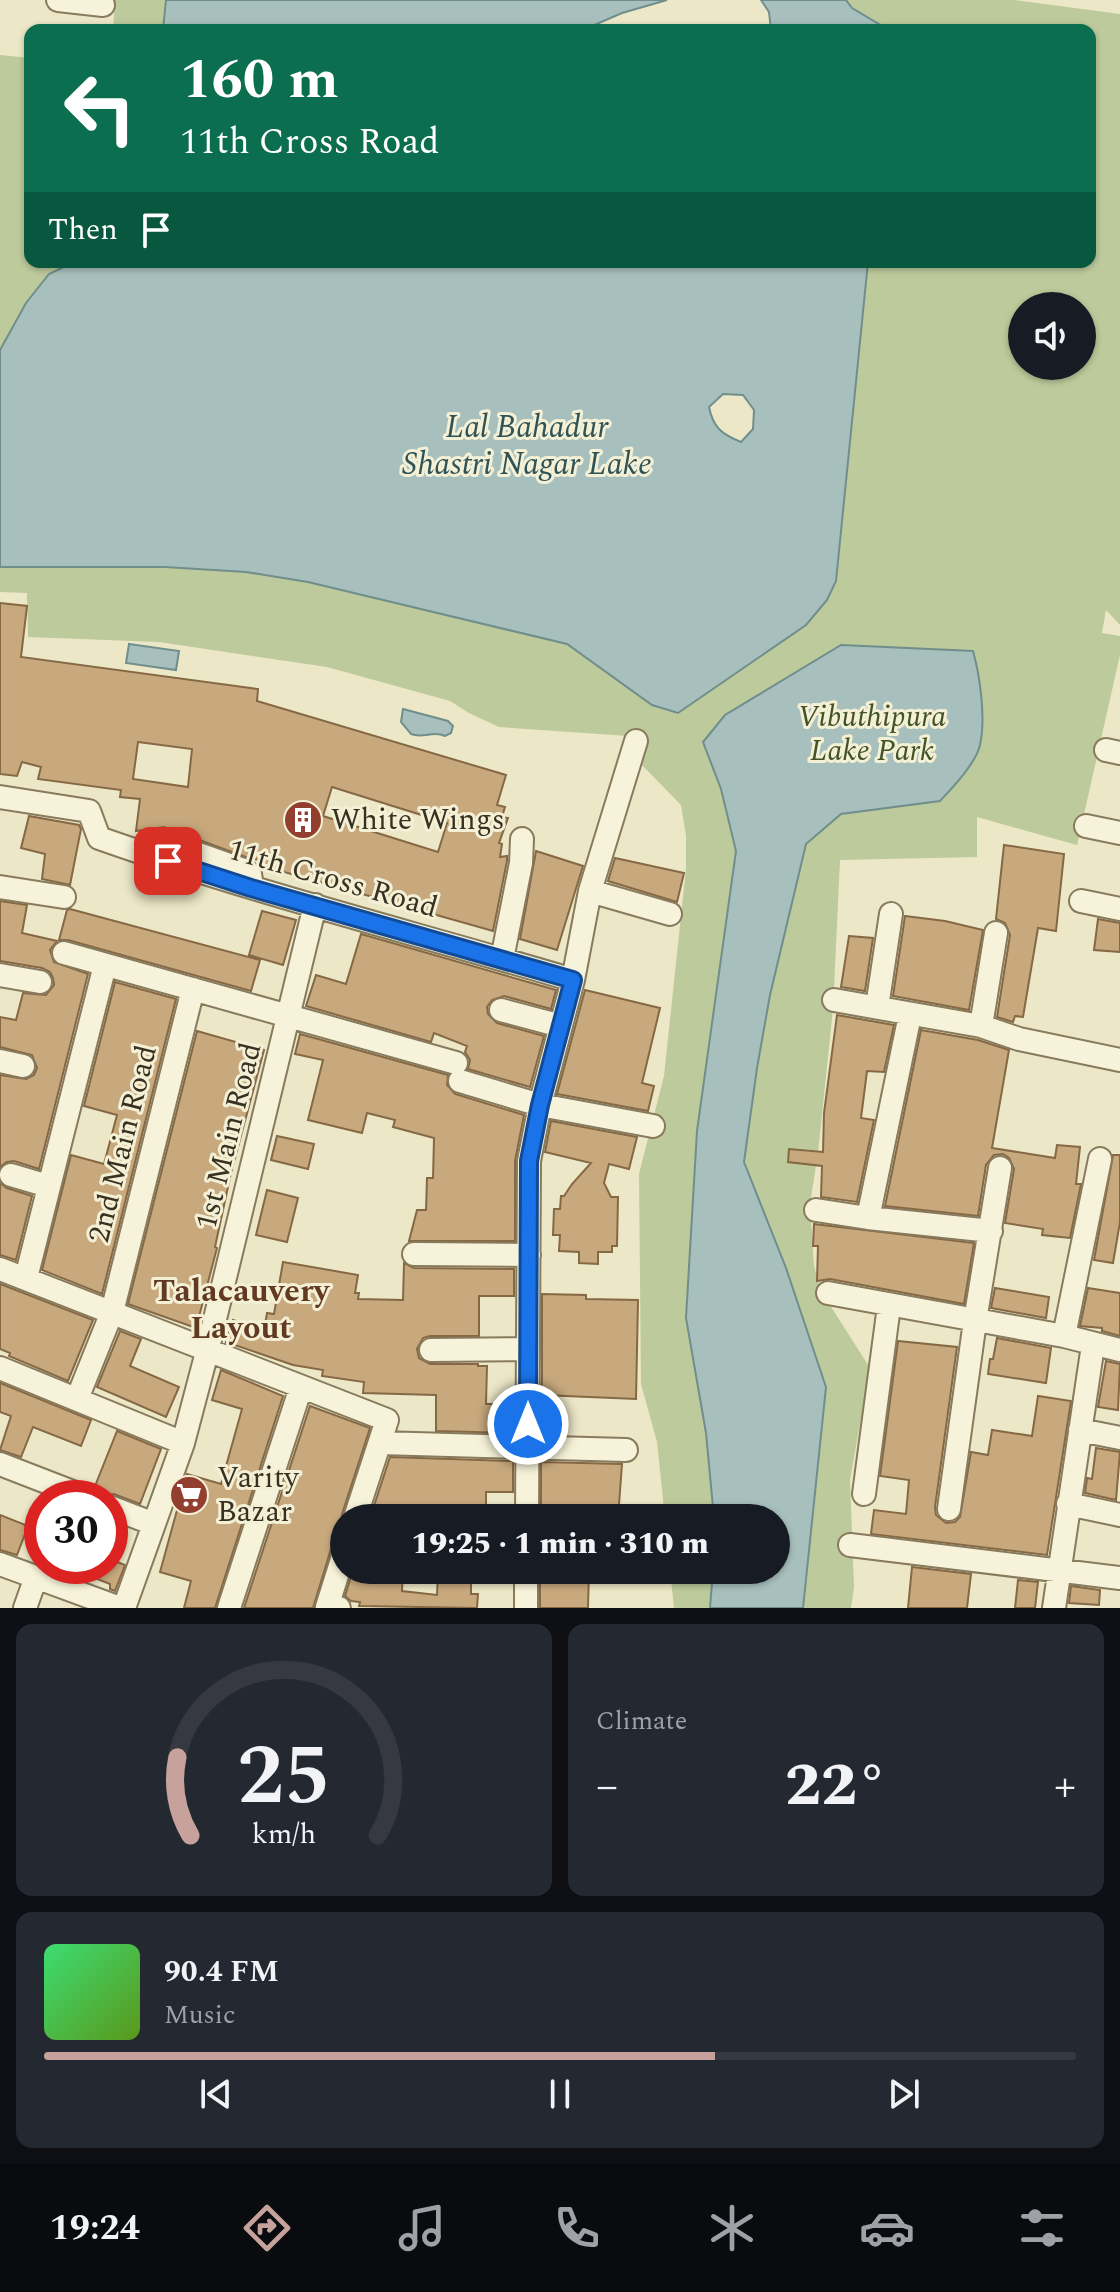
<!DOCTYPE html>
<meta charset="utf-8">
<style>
body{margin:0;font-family:Spectral,serif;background:#242831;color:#f1f3f6;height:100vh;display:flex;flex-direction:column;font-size:30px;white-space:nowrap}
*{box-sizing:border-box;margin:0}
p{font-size:26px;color:#9ea1a6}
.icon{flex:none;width:44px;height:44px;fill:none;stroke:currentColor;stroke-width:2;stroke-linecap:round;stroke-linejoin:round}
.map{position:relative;height:1608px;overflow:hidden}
.sheet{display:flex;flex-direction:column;gap:16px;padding:16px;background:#0d0f14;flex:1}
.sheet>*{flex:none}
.guide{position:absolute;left:24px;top:24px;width:1072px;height:244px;border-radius:16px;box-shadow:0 2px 6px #0004;background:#0b6e4f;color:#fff;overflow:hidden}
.buttons{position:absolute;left:1008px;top:292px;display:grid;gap:16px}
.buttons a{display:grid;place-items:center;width:88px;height:88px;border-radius:50%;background:#171b24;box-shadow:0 2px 6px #0004;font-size:40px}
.speed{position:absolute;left:24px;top:1480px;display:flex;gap:16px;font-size:40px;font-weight:700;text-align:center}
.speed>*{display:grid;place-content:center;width:104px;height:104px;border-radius:50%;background:#171b24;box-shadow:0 2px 6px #0004;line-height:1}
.speed .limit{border:12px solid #d22;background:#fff;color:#111}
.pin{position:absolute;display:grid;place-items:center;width:68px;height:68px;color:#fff;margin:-34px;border-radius:16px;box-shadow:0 4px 12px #0006}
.me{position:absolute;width:88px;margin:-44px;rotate:0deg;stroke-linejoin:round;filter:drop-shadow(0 0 6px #0008)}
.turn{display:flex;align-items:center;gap:28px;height:168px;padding:0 24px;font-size:36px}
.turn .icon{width:104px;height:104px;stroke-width:2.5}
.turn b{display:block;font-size:56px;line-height:68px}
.then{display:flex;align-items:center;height:76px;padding:0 24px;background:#0003;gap:16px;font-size:30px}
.big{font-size:60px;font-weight:800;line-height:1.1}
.sheet .tile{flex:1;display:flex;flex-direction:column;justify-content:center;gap:12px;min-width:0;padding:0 28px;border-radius:16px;background:#242831}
.sheet .dial{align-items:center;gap:0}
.dial svg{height:208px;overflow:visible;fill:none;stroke:#363941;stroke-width:7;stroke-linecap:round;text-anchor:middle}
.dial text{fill:#f1f3f6;stroke:none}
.song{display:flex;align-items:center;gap:24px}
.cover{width:96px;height:96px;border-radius:12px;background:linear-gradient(135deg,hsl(140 70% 55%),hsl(90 70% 35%))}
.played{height:8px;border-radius:4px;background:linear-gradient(90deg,#c7a29d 65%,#363941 65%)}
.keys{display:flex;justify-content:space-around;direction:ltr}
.heat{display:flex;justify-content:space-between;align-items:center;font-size:44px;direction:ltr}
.sheet .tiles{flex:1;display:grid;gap:16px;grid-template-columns:1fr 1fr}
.tile:last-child{grid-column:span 2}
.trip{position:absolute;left:330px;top:1504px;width:460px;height:80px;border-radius:40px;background:#171b24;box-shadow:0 2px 6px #0004;font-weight:800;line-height:80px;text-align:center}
.tabs{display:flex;height:128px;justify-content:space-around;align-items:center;background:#090b0e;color:#9ea1a6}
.tabs .icon{width:56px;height:56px}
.tabs .on{color:#c7a29d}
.tabs b{font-size:36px;color:#f1f3f6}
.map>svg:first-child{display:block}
</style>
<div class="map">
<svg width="1120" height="1608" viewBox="0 0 1120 1608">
<rect width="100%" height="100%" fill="#ece7c7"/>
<path fill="#bdca9b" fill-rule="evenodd" d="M115 0H166L163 30H113Z
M846 0H1015L1120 14V625L1106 610 1102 633 1120 636V655L1077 845 977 817V857L840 860 833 1009 818 1153 810 1204 814 1266 821 1291 870 1368 850 1480 854 1587 851 1608H674L670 1570H776V1518H665L657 1442 641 1384 639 1174 664 1076 686 869V836L681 805 640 763 628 736 499 727 469 713 450 701 327 667 159 642 28 637 27 593 0 592V567H165L246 572 308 582 567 644 652 705 678 713 806 625 827 600 836 581 868 262H1090V30H883L882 26 851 8ZM1022 306H1082V366H1022Z
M0 55 30 58V262H74L49 274 26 303 0 350Z"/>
<path fill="#a8c0bd" stroke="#6f8e8c" stroke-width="2" fill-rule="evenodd" d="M166 0H667L622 13 583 30H163Z
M761 0H846L852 8 882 26 883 30H771L769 12Z
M74 262H868L836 581 827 600 806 625 678 713 652 705 567 644 308 582 246 572 165 567H0V350L26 303 49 274ZM723 394 743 395 754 410 753 429 741 442C721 434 713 427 709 407Z
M129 644 179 651 176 670 126 663Z
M841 645 973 651C980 676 986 719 980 745 976 763 953 787 940 801L841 814 806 844 770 995 757 1068 744 1162 786 1268 826 1387 803 1608H710L713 1570H776V1518H714L706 1433 686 1318 697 1131 736 851 721 789 703 742 725 715Z
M403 709 448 721 453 726 451 733 445 736C433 730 424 739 411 734L401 722Z"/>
<path fill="#c8a97e" stroke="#856844" stroke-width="2" fill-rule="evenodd" d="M0 603 27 606 21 657 258 689 257 701 506 775 497 805 505 807 502 817 508 818 499 843 502 844 500 857 507 856V861L493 931 263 866V860L251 859 164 827 136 831 140 799 120 797 121 790 38 779 41 767 22 762 17 776 0 774ZM138 742 192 749 188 787 133 779ZM332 787 447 823 438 852 323 816Z
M29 816 79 825 81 829 70 885 42 879 45 854 21 848Z
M1004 845 1064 854 1056 931 1038 928 1023 1017 1015 1016 1013 1022 997 1017 1010 935 1005 923 996 919Z
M536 851 583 866 557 950 520 939Z
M615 858 684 873 677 902 608 881Z
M0 901 27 905 22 933 57 941 50 950 54 962 88 974 39 1169 14 1161 7 1162 0 1167V1075L26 1079 34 1075 37 1068 32 1055 0 1047V1017L16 1020 23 993 46 995 54 985 53 978 50 972 42 968 0 961Z
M70 909 260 960 251 991 68 940H59L67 910Z
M262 911 296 920 283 965 249 955Z
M905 916 945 921 983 930 969 1010 893 996Z
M1098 919 1120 923V952L1094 950Z
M361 934 556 990 551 1009 504 996 492 1000 487 1007 488 1014 497 1023 544 1036 530 1087 468 1069 470 1060 465 1052 467 1046 434 1033 431 1042 306 1006 316 975 346 984Z
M849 936 873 938 865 991 841 987Z
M115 982 176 999 102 1294 42 1270 71 1155 104 1164 117 1115 84 1106Z
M585 990 660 1008 642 1083 654 1086 648 1111 557 1094Z
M837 1015 894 1025 884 1072 867 1071 861 1118 874 1120 857 1202 821 1197 822 1166 788 1162 789 1149 823 1152 824 1113Z
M921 1030 978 1040 1009 1050 992 1148 1055 1158 1057 1145 1080 1147 1076 1184H1081L1070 1238 1042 1235 1043 1229 1005 1223 1014 1169 1009 1158 1003 1154 994 1155 986 1165 978 1216 885 1206Z
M197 1031 264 1050 231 1173 215 1247 217 1248 196 1328 128 1304Z
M300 1034 448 1075 447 1085 455 1094 524 1115 515 1161V1241H409L417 1210H426L427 1178H433L434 1138 393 1127 395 1120 367 1113 362 1133 308 1120 323 1060 295 1054Z
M551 1121 637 1137 629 1169 609 1164 604 1183 611 1197H618L617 1246H612V1252H598V1264L579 1263V1252L559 1251 560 1235H553L554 1209H560L561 1196H564L572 1184 591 1163 545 1152Z
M277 1136 314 1144 308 1169 271 1160Z
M1113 1155H1120V1222L1113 1263 1094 1260Z
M0 1183 7 1188 32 1196 16 1260 0 1255Z
M267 1190 298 1198 287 1242 256 1235Z
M814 1224 974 1243 964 1304 830 1279 817 1281 818 1246H813Z
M283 1262 358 1275 355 1293H359L358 1299 403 1300 404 1263 414 1268 514 1269V1296H479V1336H430L423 1338 417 1349 419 1358 430 1364H478V1366H487L486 1404H514L513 1433 436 1431V1395L363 1393 364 1382 322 1376 323 1370 293 1365 226 1342 233 1320 264 1330 267 1313 274 1314Z
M0 1284 93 1320 68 1381 9 1356 10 1353 0 1349Z
M995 1288 1049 1297 1046 1318 991 1308Z
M1088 1288 1120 1293V1336L1102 1331V1328L1080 1326Z
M542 1294 586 1295V1299L638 1300 636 1399 542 1395Z
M120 1331 141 1339 130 1366 179 1387 166 1417 97 1387Z
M997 1338 1051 1348 1046 1383 988 1374 990 1359H993Z
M898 1341 957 1347 935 1507 936 1515 946 1523 955 1522 960 1517 971 1452 988 1455 992 1430 1032 1436 1038 1396 1071 1401 1047 1555 871 1534 874 1510 906 1514 909 1480 880 1476Z
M1106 1361 1120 1364 1118 1410 1098 1407Z
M221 1370 283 1396 215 1608H184L191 1581 160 1572 187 1474 221 1484 242 1409 212 1400Z
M0 1383 91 1420 81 1446 33 1427 21 1457 0 1450 11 1416 0 1412Z
M310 1406 370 1428 342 1514 343 1525 337 1541 331 1549 313 1608H244Z
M117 1431 161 1449 140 1504 114 1494 102 1496 95 1486Z
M1096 1448 1120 1452 1116 1500 1085 1493 1087 1478 1092 1479Z
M390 1457 513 1461V1492H486V1518H370Z
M541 1462 622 1464 618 1518H541Z
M0 1515 28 1526 17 1555 0 1550Z
M110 1559 125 1565 115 1591 110 1589V1584L90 1576 88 1581 64 1573 66 1566H110Z
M912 1567 971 1574 967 1608H908Z
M353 1570H403L402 1591 437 1595 438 1570H471V1594H478L477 1608 359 1606 360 1602 351 1601 345 1596Z
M563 1570H589L588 1608H540V1577L563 1578Z
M1018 1580 1038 1582 1035 1608H1015Z
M1071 1586 1100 1590 1099 1605 1069 1603Z"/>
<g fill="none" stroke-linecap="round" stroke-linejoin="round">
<defs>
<path id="minor" d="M58 0 103 5
M1106 750 1120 753
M0 797 89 811 99 838C255 893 415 933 573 980
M1086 826 1120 833
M141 853 146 845 159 840 241 869 250 874 251 880
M0 887 64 897
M590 891 670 914
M1081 901 1120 909
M64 953 456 1063
M502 959 521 863 522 839
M0 975 40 982
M834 1000 981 1026 1019 1039 1120 1060
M877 1007 891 914
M501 1010 561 1026
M910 1015 868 1218 991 1231
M981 1026 996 933
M0 1061 23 1066
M460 1081 540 1105 653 1126
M11 1175 48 1186
M816 1210 868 1218
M414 1254 529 1255
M0 1269 387 1420 355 1518
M26 1278 105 965
M828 1293 1064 1336 1120 1350
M1064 1336 1100 1159
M431 1350 528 1349
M0 1368 183 1443
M77 1399 112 1312 193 989
M1080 1430 1120 1438
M380 1443 626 1450
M0 1464 88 1498
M864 1494 889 1306
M1068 1504 1120 1515
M110 1507 154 1524
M949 1509 975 1321 1000 1168
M527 1518 529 1161 540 1105 573 980 590 891 636 741
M850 1545 1120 1578
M0 1564 120 1608
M25 1608 36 1577
M124 1608 183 1443 207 1352 315 905
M229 1608 301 1387
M339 1608 327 1607 344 1553
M526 1608V1570
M1054 1608 1093 1345"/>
</defs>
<use href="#minor" stroke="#877a5d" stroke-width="26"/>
<use href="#minor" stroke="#f7f3da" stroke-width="22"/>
</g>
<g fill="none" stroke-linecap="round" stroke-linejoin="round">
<defs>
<path id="route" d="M168 861 251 888 573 980 540 1105 529 1161 528 1424"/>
</defs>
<use href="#route" stroke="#114b97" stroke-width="20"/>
<use href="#route" stroke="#1a73e8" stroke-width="14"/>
</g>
<defs>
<symbol id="building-disc" viewBox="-11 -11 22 22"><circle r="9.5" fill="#933f30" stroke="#f4f0d6"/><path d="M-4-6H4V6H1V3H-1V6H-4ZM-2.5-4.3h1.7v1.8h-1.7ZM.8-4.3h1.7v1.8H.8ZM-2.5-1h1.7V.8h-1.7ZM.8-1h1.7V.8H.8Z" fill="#fff"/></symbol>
<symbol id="supermarket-disc" viewBox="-11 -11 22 22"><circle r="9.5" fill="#933f30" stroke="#f4f0d6"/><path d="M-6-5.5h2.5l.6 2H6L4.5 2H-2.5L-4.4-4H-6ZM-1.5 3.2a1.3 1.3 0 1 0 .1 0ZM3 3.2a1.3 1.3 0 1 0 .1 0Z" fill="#fff"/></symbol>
</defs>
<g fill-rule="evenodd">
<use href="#building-disc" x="281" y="798" width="44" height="44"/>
<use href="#supermarket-disc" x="167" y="1473" width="44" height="44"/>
</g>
<g text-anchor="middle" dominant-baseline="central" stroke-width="6" stroke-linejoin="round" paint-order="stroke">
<g font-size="30" font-style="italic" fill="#415327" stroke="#f4f0d6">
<text x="872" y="717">Vibuthipura<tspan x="872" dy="34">Lake Park</tspan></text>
</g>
<g font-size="30" fill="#383020" stroke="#f4f0d6" text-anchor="start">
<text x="331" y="820">White Wings</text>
<text x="217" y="1478">Varity<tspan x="217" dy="34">Bazar</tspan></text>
</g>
<g font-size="30" fill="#383020" stroke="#f4f0d6">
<text transform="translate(333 879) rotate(16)">11th Cross Road</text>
<text transform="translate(229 1136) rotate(-76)">1st Main Road</text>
<text transform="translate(123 1144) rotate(-76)">2nd Main Road</text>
</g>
<g font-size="32" font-style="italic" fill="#305357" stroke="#f4f0d6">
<text x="527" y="427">Lal Bahadur<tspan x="527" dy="37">Shastri Nagar Lake</tspan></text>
</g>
<g font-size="32" font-weight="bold" fill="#623a21" stroke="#f4f0d6">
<text x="241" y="1291">Talacauvery<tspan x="241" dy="37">Layout</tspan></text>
</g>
</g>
</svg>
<div class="buttons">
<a><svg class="icon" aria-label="sound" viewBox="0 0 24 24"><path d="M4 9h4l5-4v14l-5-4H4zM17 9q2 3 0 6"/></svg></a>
</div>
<div class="speed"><div class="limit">30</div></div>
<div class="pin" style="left:168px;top:861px;background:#d93025"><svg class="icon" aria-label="arrive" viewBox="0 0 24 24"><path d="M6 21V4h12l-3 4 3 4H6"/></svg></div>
<svg class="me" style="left:528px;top:1424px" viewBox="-20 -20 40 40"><circle r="17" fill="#1a73e8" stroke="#fff" stroke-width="3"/><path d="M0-11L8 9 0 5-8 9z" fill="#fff"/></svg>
<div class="trip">19:25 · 1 min · 310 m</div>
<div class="guide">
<div class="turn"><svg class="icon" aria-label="left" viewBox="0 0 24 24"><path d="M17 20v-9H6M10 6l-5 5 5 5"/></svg><div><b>160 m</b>11th Cross Road</div></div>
<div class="then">Then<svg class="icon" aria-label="arrive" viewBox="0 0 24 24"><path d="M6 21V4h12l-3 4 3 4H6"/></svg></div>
</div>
</div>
<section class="sheet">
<div class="tiles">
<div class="tile dial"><svg viewBox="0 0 100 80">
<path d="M14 69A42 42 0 1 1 86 69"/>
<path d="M14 69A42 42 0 0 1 9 39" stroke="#c7a29d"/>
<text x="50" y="56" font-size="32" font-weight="700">25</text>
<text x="50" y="72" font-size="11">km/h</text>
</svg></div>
<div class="tile"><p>Climate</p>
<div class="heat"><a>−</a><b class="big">22°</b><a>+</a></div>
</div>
<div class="tile">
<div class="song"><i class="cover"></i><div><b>90.4 FM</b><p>Music</p></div></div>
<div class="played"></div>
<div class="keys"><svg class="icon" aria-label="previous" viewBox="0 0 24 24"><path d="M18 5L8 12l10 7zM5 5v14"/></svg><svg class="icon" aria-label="pause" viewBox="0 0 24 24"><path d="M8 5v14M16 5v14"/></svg><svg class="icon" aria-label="next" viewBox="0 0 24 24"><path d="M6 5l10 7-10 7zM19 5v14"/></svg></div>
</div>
</div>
</section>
<nav class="tabs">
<b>19:24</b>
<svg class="icon on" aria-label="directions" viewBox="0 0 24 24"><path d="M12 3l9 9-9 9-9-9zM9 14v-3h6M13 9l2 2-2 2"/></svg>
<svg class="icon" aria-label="music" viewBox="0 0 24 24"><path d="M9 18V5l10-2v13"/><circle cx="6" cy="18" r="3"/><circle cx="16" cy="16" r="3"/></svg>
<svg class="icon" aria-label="phone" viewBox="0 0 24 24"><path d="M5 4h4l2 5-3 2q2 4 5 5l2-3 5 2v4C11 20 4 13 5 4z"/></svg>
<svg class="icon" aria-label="climate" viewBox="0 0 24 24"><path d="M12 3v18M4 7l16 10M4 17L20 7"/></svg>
<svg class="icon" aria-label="car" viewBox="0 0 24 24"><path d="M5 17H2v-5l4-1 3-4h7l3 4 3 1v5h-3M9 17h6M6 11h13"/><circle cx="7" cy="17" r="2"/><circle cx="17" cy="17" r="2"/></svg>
<svg class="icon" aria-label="filters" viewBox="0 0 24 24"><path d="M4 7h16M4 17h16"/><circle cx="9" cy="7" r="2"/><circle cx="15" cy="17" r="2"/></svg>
</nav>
